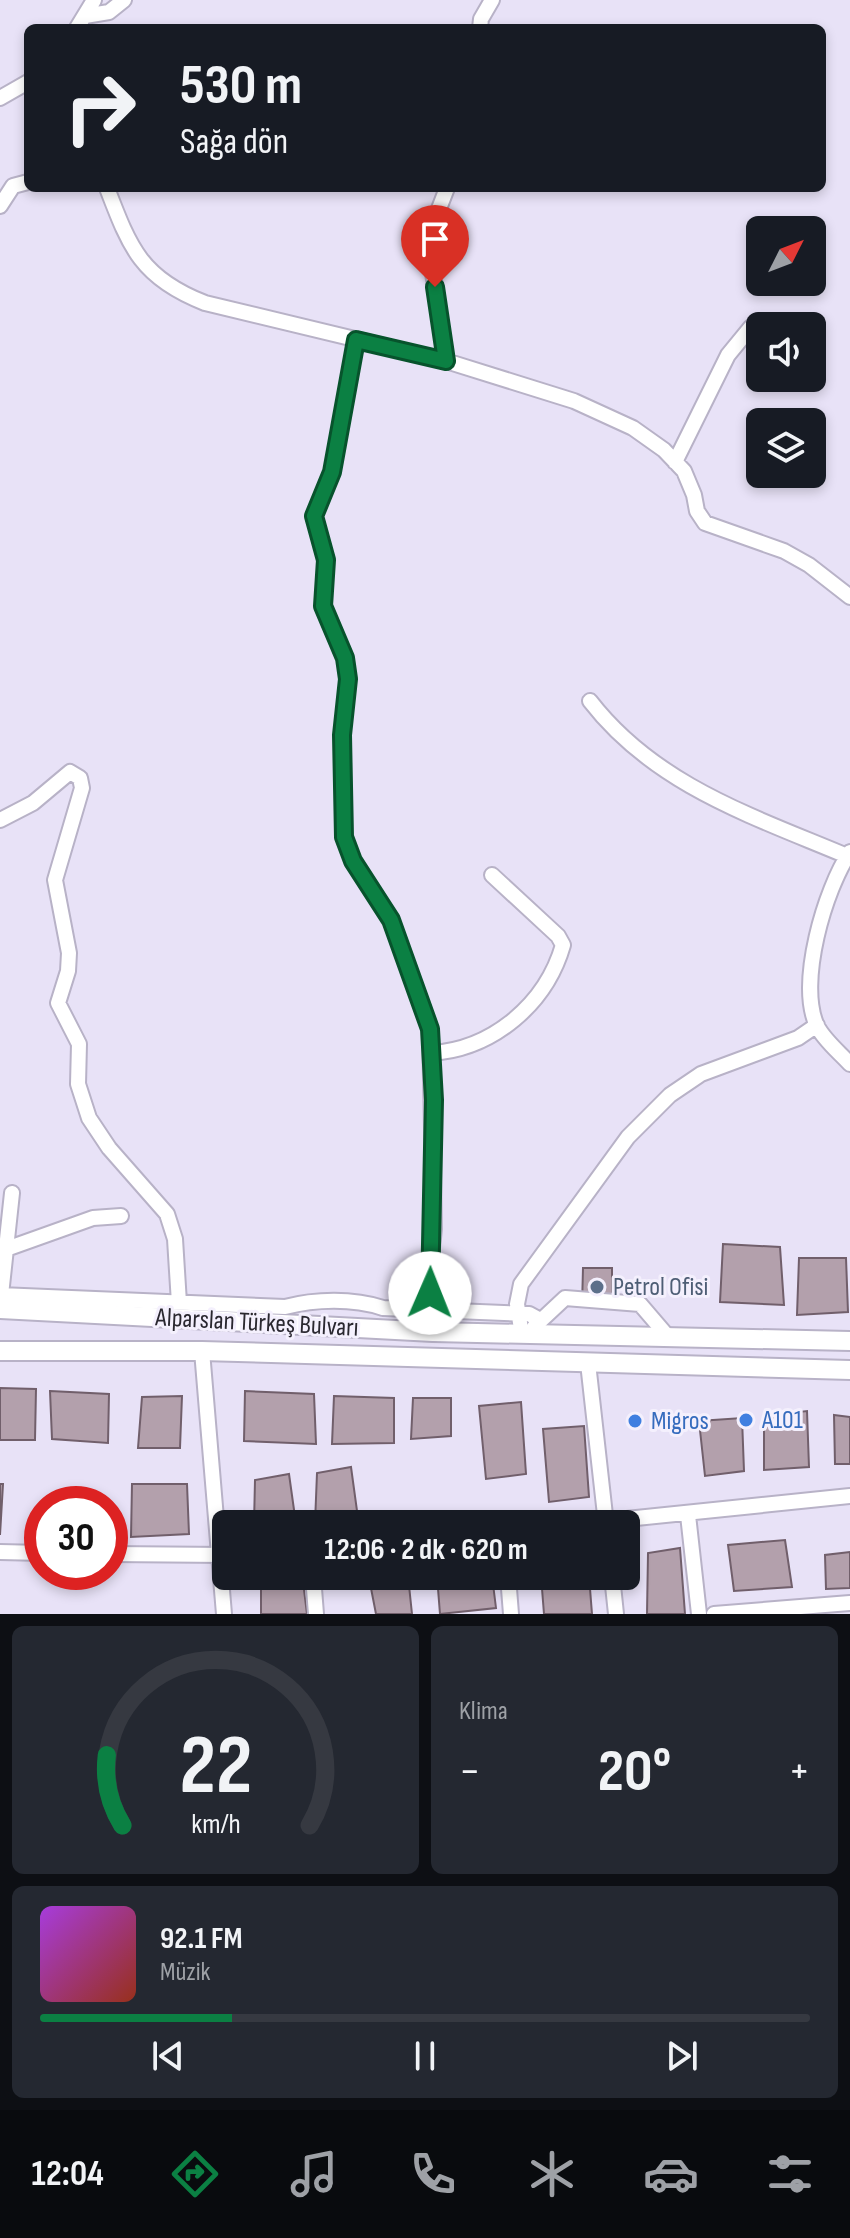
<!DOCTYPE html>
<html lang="tr">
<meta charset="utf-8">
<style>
body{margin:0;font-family:"Sofia Sans Condensed",sans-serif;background:#242831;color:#f1f3f6;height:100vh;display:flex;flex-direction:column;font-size:30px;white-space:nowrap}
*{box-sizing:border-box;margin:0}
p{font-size:26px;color:#9ea1a6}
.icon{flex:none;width:44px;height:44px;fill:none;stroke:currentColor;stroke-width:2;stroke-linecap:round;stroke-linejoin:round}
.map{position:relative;height:1614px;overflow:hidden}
.details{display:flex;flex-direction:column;gap:12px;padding:12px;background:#0d0f14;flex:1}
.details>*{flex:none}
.hud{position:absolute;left:24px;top:24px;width:802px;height:168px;border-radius:12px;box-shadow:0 4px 12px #0003;background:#171b24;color:#f1f3f6;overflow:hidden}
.needle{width:52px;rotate:48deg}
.tools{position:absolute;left:746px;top:216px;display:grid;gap:16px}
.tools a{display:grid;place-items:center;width:80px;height:80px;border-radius:12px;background:#171b24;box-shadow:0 4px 12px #0003;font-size:40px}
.speed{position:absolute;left:24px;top:1486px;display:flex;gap:16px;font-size:40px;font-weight:700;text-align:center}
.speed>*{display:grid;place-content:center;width:104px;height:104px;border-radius:50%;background:#171b24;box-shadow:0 4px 12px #0003;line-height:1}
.speed .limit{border:12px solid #d22;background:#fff;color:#111}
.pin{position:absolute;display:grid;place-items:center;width:68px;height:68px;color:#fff;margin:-82px -34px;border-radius:50% 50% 50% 0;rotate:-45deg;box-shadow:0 0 8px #0007}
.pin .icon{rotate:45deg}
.me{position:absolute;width:88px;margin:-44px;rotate:1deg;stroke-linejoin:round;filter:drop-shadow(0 0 6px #0008)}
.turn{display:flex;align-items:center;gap:28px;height:168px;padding:0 24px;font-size:36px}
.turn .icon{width:104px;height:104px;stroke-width:2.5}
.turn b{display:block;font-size:56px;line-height:68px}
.big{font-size:60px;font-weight:700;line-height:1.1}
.details .widget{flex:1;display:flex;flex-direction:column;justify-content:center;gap:12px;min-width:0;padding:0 28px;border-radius:12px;background:#242831}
.details .dial{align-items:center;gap:0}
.dial svg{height:208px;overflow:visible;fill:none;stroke:#363941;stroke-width:7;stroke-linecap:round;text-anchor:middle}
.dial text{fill:#f1f3f6;stroke:none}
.song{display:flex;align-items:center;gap:24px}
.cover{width:96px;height:96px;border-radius:12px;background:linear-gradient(135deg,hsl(280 70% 55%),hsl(10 70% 35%))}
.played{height:8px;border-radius:4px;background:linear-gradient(90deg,#0b8043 25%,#363941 25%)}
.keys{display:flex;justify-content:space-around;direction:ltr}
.heat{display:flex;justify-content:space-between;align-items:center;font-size:44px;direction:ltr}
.details .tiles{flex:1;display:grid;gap:12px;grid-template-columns:1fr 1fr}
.widget:last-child{grid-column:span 2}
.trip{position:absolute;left:212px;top:1510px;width:428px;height:80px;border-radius:12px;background:#171b24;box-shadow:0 4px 12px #0003;font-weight:700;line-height:80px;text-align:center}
.tabs{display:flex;height:128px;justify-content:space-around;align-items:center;background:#090b0e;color:#9ea1a6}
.tabs .icon{width:56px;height:56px}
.tabs .current{color:#0b8043}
.tabs b{font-size:36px;color:#f1f3f6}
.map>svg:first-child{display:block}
</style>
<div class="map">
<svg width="850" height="1614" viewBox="0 0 850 1614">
<rect width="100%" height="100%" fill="#e8e2f7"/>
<path fill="#b3a0ac" stroke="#715f6b" stroke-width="2" d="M723 1244 780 1247 784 1305 720 1302Z
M799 1258H846L848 1312 797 1315Z
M583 1268H612V1307H582Z
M0 1388 36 1389 35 1440H0Z
M50 1391 109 1394 108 1443 52 1439Z
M245 1391 314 1394 316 1444 244 1441Z
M182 1396 180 1448H138L142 1397Z
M334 1396 394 1398V1443L332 1444Z
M413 1398H451V1436L411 1439Z
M521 1402 526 1474 486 1479 479 1406Z
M807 1411 809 1467 764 1470V1416Z
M834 1415 850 1417V1464H835Z
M742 1418 744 1471 705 1476 699 1421Z
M584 1426 589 1497 549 1502 543 1429Z
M351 1467 358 1518 315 1523 317 1473Z
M289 1474 296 1524H254L255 1480Z
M0 1484H3L0 1535Z
M132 1484H187L189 1534 131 1537Z
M785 1540 792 1587 734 1591 728 1545Z
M680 1548 685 1614H647L648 1553Z
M850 1552V1588L826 1589 825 1555Z
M408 1576 412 1614H376L369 1578Z
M437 1576H492L496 1608 440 1614Z
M541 1576H589L592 1614H544Z
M303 1582 307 1614H261V1586Z"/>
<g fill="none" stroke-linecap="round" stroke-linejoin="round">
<defs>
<path id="minor" d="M85 16 109 12 124 0
M77 28 94 0
M480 28 481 19 492 0
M0 98 28 82
M107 188C130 248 141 278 205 303L446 361 574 401 633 428 664 450 684 471 694 495 697 511 705 523 784 551 809 565 850 597
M0 206 13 186 28 182
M356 340 332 472 314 516 326 560 323 606 345 658 348 679 342 735 344 837 353 861 391 920 430 1029 434 1229 429 1276 433 1332
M446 361 429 246 430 232 447 188
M675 462 728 355 751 327
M590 701C655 785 752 816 847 856
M0 820 33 803 70 772 80 778 82 788 55 880 69 953 68 971 58 1003 79 1044 78 1084 89 1118 109 1148 167 1214 175 1239 180 1319
M850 852C825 889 797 983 817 1026 824 1040 839 1052 850 1064
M432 1053C493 1049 546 1004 563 945L558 936 492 875
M9 1248 93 1218 121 1216
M0 1295 285 1307C315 1299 353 1298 383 1308L529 1314 540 1320
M1 1295 12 1193
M534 1327 565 1298 640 1304 670 1339
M522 1335 517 1304 521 1284 628 1137 670 1095 701 1074 798 1038 817 1025
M202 1351 224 1614
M588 1363 606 1524
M688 1515 699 1614
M578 1524 850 1496
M0 1552 42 1553
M110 1554 226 1555
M313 1576 316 1614
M508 1576 511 1614
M612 1576 616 1614
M714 1614 850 1603"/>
<path id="major" d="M0 1309 433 1332 850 1341
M0 1351H202L850 1370"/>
</defs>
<use href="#minor" stroke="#b8b2c7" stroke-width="18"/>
<use href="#major" stroke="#b8b2c7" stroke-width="22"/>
<use href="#minor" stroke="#fff" stroke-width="14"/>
<use href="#major" stroke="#fff" stroke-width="18"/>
</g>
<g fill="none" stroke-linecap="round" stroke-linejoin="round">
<defs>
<path id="route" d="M430 1293 434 1100 430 1029 391 920 353 861 344 837 342 735 348 679 345 658 323 606 326 560 314 516 332 472 356 340 446 361 435 287"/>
</defs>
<use href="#route" stroke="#07532c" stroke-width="20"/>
<use href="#route" stroke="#0b8043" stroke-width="14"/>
</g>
<circle fill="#5c6f8a" stroke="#f4f0fd" stroke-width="3" cx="597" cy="1287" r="8"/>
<g fill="#3f7fe0" stroke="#f4f0fd" stroke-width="3">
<circle cx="746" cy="1420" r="8"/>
<circle cx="635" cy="1421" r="8"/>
</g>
<g text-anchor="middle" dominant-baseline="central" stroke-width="6" stroke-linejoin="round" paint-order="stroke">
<g font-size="26" fill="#4e5e75" stroke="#f4f0fd" text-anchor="start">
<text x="613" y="1287">Petrol Ofisi</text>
</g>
<g font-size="26" fill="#2a2830" stroke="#f4f0fd">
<text transform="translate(257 1323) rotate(3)">Alparslan Türkeş Bulvarı</text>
</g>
<g font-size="26" fill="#366cbe" stroke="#f4f0fd" text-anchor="start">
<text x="762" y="1420">A101</text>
<text x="651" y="1421">Migros</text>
</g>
</g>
</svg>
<div class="tools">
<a><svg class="needle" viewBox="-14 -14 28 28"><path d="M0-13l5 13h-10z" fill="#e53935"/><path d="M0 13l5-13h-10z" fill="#9ea1a6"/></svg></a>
<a><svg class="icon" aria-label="sound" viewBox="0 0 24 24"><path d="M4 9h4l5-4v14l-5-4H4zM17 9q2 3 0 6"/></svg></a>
<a><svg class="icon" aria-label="layers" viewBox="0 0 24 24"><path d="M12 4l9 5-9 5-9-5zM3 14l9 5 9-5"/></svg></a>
</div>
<div class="speed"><div class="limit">30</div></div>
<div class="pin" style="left:435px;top:287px;background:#d93025"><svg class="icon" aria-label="arrive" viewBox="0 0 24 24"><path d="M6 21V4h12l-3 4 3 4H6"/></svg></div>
<svg class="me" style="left:430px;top:1293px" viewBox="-20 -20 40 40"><circle r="19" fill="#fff"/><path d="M0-13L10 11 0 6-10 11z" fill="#0b8043"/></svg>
<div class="trip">12:06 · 2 dk · 620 m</div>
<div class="hud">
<div class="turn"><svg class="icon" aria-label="right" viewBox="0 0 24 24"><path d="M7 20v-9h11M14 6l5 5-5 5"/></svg><div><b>530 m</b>Sağa dön</div></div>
</div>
</div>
<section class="details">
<div class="tiles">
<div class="widget dial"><svg viewBox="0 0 100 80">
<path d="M14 69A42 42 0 1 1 86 69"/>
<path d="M14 69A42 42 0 0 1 8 42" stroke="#0b8043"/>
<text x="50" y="56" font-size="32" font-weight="700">22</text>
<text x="50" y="72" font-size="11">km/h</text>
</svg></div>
<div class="widget"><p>Klima</p>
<div class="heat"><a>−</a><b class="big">20°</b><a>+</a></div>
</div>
<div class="widget">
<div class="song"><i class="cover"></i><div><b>92.1 FM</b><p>Müzik</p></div></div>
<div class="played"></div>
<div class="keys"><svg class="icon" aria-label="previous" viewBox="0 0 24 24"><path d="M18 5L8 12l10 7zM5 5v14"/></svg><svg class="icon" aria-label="pause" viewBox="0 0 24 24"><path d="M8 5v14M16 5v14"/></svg><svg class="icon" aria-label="next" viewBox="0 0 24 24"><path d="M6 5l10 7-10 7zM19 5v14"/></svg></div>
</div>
</div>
</section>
<nav class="tabs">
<b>12:04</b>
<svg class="icon current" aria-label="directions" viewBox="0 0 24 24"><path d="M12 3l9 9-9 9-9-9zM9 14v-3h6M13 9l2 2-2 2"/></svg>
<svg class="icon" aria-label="music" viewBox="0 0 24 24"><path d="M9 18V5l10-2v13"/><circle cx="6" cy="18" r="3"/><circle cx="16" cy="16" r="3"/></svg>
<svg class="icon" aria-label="phone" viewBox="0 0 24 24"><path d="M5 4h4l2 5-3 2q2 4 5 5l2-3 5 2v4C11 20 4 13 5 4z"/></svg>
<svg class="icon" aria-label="climate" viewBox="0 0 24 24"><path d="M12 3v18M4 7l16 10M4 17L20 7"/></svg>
<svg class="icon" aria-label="car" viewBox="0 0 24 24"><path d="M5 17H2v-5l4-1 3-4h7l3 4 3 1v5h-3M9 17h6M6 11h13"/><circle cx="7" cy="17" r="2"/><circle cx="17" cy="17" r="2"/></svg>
<svg class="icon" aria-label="filters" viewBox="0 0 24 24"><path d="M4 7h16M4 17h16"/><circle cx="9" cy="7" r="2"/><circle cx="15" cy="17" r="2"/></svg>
</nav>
